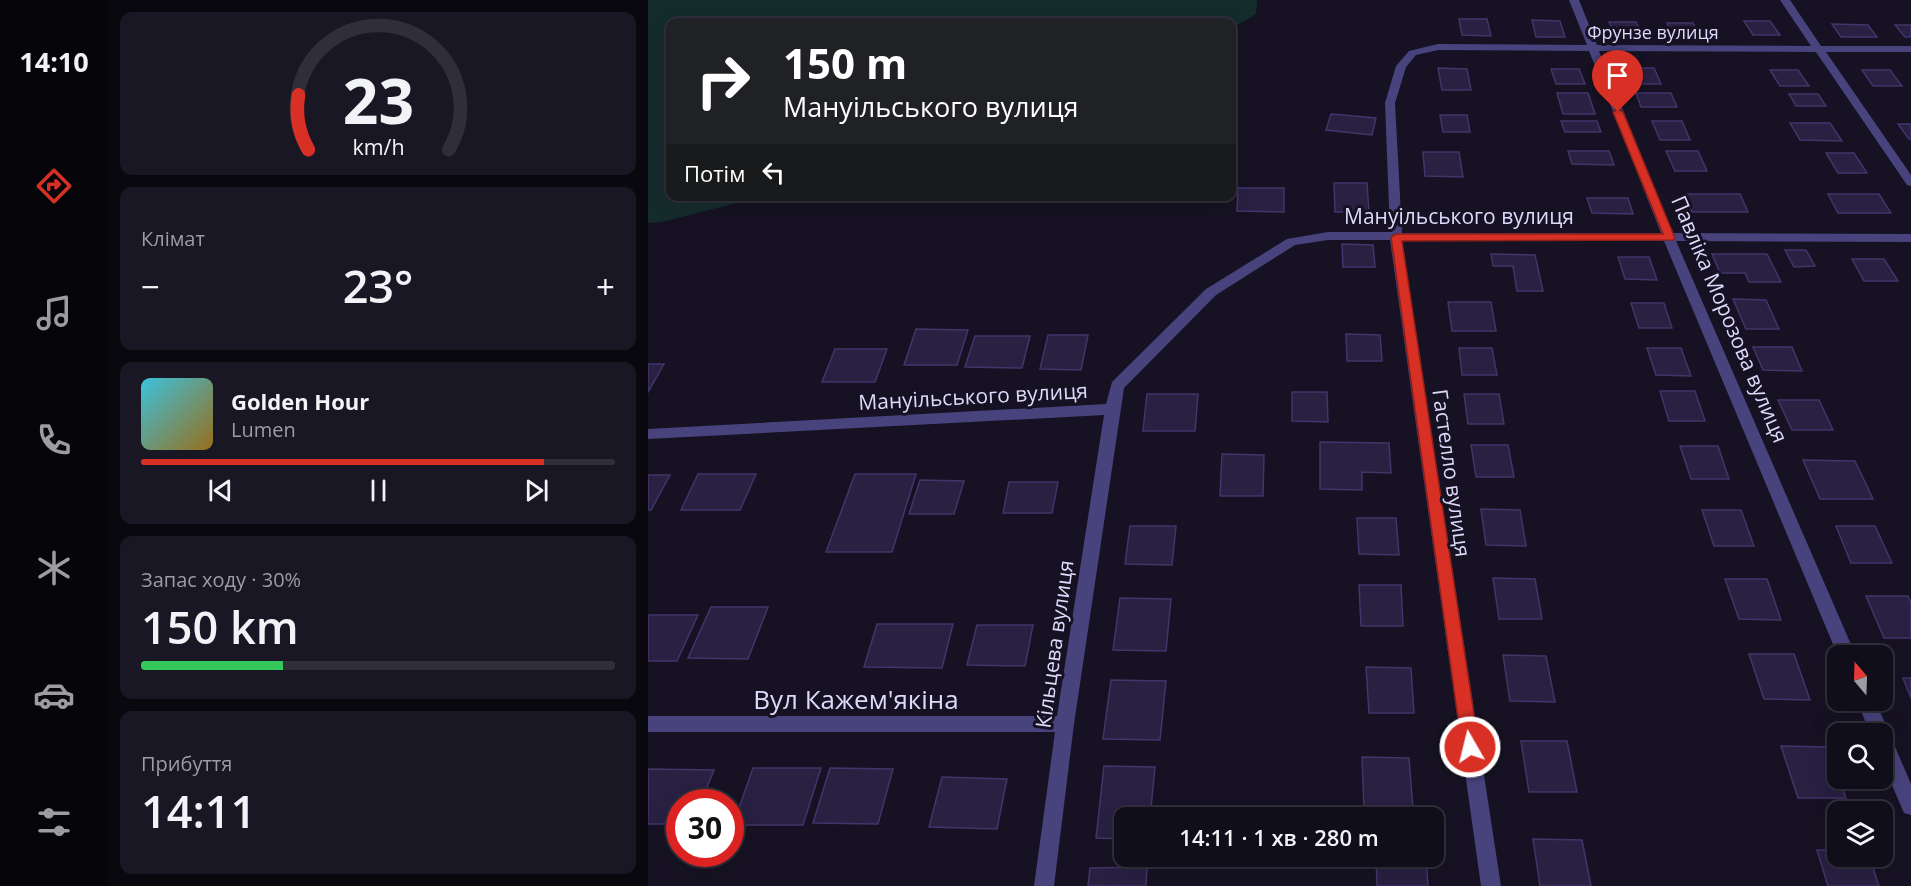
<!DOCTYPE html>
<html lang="uk">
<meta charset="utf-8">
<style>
body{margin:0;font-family:"Open Sans",sans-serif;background:#191723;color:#f1f3f6;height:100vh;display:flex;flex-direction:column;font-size:22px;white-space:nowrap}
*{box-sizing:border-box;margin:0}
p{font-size:20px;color:#9c9ca2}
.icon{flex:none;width:33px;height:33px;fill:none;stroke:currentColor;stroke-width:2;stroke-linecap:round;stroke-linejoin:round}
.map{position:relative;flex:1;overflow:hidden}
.sheet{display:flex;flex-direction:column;gap:12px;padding:12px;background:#09080e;width:540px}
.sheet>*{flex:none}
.hud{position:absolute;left:18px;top:18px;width:570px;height:183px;border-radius:12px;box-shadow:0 6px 24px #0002,0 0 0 2px #302e39;background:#202124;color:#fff;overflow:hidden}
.needle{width:39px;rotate:341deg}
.fabs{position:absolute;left:1179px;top:645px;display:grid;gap:12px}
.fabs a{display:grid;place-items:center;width:66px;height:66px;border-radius:12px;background:#100e1a;box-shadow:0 6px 24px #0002,0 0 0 2px #302e39;font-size:30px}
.speed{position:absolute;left:18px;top:789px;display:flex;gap:12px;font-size:30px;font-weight:700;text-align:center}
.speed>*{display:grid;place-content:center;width:78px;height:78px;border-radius:50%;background:#100e1a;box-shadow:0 6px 24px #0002,0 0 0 2px #302e39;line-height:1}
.speed .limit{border:9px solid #d22;background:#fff;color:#111}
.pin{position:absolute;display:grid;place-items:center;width:51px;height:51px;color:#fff;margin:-62px -26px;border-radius:50% 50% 50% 0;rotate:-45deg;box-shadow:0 0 6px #0007}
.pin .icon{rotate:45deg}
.me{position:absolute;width:66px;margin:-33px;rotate:352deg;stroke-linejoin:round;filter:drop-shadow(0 0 4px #0008)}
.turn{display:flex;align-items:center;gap:21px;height:126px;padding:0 18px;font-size:27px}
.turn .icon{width:78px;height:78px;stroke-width:2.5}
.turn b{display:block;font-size:42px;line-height:51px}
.then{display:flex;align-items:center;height:57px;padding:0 18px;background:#0003;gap:12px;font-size:22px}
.big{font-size:45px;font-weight:600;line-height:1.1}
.sheet .tile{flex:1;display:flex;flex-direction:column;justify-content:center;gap:9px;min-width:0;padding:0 21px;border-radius:12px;background:#191723}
.sheet .dial{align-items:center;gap:0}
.dial svg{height:156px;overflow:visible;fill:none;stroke:#302e39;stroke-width:7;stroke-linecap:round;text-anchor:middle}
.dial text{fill:#f1f3f6;stroke:none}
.song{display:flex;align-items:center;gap:18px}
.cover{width:72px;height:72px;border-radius:9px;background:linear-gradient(135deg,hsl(190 70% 55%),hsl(40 70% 35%))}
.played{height:6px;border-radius:3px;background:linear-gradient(90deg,#d93025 85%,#302e39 85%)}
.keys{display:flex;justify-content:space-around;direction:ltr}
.heat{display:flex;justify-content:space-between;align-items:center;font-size:33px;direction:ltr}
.charge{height:9px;border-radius:4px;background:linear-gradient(90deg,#34c759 30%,#302e39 0)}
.trip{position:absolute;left:466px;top:807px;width:330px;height:60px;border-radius:12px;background:#100e1a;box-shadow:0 6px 24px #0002,0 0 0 2px #302e39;font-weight:600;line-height:60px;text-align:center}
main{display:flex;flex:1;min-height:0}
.dock{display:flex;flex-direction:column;width:108px;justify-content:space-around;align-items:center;background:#06060a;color:#9c9ca2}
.dock .icon{width:42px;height:42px}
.dock .on{color:#d93025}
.dock b{font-size:27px;color:#f1f3f6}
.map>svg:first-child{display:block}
</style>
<main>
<nav class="dock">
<b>14:10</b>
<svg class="icon on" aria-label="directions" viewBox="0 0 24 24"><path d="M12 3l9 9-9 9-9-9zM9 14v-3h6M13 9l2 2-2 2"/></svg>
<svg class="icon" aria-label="music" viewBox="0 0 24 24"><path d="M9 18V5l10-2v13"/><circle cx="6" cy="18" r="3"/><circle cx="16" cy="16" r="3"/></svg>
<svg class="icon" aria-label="phone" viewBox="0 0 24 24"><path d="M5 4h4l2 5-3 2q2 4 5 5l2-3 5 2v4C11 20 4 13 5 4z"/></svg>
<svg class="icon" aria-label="climate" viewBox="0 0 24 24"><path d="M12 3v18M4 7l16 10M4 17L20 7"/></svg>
<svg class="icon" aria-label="car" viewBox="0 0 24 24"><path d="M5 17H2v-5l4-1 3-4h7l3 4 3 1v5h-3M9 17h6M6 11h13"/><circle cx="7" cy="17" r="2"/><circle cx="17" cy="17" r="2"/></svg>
<svg class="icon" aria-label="filters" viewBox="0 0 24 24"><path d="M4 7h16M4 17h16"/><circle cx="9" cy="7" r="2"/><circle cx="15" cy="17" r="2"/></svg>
</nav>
<section class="sheet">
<div class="tile dial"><svg viewBox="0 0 100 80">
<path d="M14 69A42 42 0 1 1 86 69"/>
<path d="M14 69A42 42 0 0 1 9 41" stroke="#d93025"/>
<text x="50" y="56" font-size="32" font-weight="700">23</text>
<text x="50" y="72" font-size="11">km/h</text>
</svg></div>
<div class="tile"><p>Клімат</p>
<div class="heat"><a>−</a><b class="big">23°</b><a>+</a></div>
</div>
<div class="tile">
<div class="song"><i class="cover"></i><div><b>Golden Hour</b><p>Lumen</p></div></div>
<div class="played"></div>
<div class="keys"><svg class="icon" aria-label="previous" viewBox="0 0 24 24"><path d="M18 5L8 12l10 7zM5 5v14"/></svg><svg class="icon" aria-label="pause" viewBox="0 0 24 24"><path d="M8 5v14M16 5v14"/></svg><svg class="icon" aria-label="next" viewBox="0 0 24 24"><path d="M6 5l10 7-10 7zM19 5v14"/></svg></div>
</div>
<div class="tile"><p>Запас ходу · 30%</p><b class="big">150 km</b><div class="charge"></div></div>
<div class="tile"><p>Прибуття</p><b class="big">14:11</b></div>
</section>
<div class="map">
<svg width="1263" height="886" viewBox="0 0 1263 886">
<rect width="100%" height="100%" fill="#161223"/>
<path fill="#152c2d" d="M0 0H609L608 14 584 28V22H22V196L112 197 14 222 0 223Z"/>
<path fill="#292042" stroke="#42356b" stroke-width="1.5" d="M811 19H839L843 36 814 35Z
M884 20 912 21 917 37H888Z
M1096 21H1122L1132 35H1105Z
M961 22H988L995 36H968Z
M1019 23H1045L1053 37H1026Z
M1184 24 1220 25 1229 37H1193Z
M1247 25H1263V37H1257Z
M790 68 819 69 823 90H794Z
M978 68H1006L1013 84H984Z
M903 69H931L937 84H908Z
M1122 70H1150L1161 86H1132Z
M1214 70H1242L1254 86H1225Z
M909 93H940L947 114H915Z
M988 93H1023L1029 107H993Z
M1141 94H1170L1178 106H1148Z
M683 114 728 118 724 135 678 130Z
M792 115H819L822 132H795Z
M913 121H949L953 132H917Z
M1004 121H1034L1042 140H1012Z
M1142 123H1182L1194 141 1152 140Z
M1250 124H1263V139H1261Z
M920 151H961L966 165 924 164Z
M1018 151H1050L1059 171H1027Z
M775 152H811L815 177 777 176Z
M1178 153H1206L1219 173H1190Z
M686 183H719L721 212H687Z
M590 188H636V212L589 211Z
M1037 194H1092L1100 212H1044Z
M1180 194H1231L1243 213H1190Z
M939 198H980L985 214 944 213Z
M694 244 725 245 727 267H695Z
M1137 250H1158L1167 266 1146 267Z
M843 254 887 255 895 291H869L865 266H845Z
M1064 254H1119L1133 282H1101L1097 273H1072Z
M970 257H1001L1009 280 977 279Z
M1204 259H1236L1250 281H1216Z
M1085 299 1118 300 1131 329H1098Z
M800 302H843L848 331H804Z
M983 303H1016L1024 328H991Z
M268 329 320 330 309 365H256Z
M698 334 732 335 734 361H699Z
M400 335H440L433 370 392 369Z
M327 336H382L374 368 317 367Z
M1105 347H1144L1154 371 1115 370Z
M811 348H844L849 375H814Z
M999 348H1033L1043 376 1008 375Z
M187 349H239L227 382H174Z
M0 364H16L0 392Z
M1012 391H1047L1057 421H1021Z
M644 392H679L680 422 644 421Z
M499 394H550L547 431H495Z
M816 394H851L856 424H820Z
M1130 400H1171L1185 430H1144Z
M672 442 741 443 743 473 714 472V490L672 489Z
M823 445H860L866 477H828Z
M1032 446H1070L1081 479H1043Z
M574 454 616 455 615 496H572Z
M1155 460 1207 461 1225 499H1172Z
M50 474H108L92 510H33Z
M207 474H268L244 552H178Z
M0 475H22L3 510H0Z
M272 480 316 481 306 514H261Z
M361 482H410L404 513H355Z
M833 509 872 510 878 546 838 545Z
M1054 510H1093L1106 546H1066Z
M709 518H748L751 555 711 554Z
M482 526H528L524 565 477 564Z
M1188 526H1227L1244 563H1203Z
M845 578 887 579 894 619H851Z
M1077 579H1119L1133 620 1091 619Z
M711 585H753L755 626H713Z
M1218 596H1260L1263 603V638H1236Z
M472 598 523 599 518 651 465 650Z
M63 607H120L100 659 40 658Z
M0 615H50L29 661H0Z
M229 624H305L294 668 216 667Z
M329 625H385L377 666 319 665Z
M1101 654H1146L1162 700 1116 699Z
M855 655 898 656 907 702 862 701Z
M718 667 763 668 766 713H721Z
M1255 678H1263V698Z
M463 680 518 681 512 740 455 739Z
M873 741H919L929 792H881Z
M1133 746 1179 747 1198 798H1150Z
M714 757 761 758 765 810H716Z
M456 766 507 767 502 818H477V839L448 838Z
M105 768H173L155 825H85Z
M182 768 245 769 230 824 165 823Z
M0 769 66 770 53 802H32V824H0Z
M294 777 359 779 349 829 281 827Z
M885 839 934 840 943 886H892Z
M1169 850H1190V856H1221L1231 886H1180Z
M728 856H778L780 886H729Z
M499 867 498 886H440L442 868Z"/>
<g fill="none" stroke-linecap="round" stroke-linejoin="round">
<path fill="#48437d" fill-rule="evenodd" d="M921 0H931L949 45 1163 46 1132 0H1142L1173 46H1263V52H1178L1263 175V186L1259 185 1168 52 951 51 1025 233 1263 234V242L1028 241 1208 656H1190L1016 241 754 240 853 886H833L742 240H680L647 245 568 295 476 388 426 724 406 886H386L407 732H0V716H409L456 415 0 439V429L458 404 464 382 558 289 639 239 680 232H742L737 103 748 66 761 51 790 44 939 45ZM790 50 941 51 1013 233H754L747 103 758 67 768 55Z
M1209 700H1227L1263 784V815L1256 813 1234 762V734H1222Z"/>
</g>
<path fill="#d93025" stroke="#8d1f18" stroke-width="1.5" d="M970 109 975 112 1027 238 1025 240 754 241 831 747 829 753 822 755 816 753 814 747 743 237 748 234H1015L965 112Z"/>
<g text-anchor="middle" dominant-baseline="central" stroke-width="6" stroke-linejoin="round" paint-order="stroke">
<g font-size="18" fill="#ded9fa" stroke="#161223">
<text x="1005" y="32">Фрунзе вулиця</text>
</g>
<g font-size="21" fill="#ded9fa" stroke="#161223">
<text x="811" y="216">Мануільського вулиця</text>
<text transform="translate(1082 319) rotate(67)">Павліка Морозова вулиця</text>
<text transform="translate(325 396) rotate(-3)">Мануільського вулиця</text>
<text transform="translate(804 473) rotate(82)">Гастелло вулиця</text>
<text transform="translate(406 644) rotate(-82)">Кільцева вулиця</text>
</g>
<g font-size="26" fill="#ded9fa" stroke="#161223">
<text x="208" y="699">Вул Кажем'якіна</text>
</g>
</g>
</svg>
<div class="fabs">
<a><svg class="needle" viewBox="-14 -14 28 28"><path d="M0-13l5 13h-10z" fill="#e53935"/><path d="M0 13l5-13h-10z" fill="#9c9ca2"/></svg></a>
<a><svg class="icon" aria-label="search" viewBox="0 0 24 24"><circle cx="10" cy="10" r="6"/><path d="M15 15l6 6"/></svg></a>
<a><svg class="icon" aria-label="layers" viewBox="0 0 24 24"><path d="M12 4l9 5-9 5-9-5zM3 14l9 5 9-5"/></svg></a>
</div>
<div class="speed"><div class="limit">30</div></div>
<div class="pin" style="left:970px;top:112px;background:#d93025"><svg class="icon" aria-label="arrive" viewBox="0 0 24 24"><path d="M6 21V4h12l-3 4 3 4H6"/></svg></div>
<svg class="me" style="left:822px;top:747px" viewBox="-20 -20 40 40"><circle r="17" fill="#d93025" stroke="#fff" stroke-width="3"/><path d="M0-11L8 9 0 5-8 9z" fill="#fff"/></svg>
<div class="trip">14:11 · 1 хв · 280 m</div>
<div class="hud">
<div class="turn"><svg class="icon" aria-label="right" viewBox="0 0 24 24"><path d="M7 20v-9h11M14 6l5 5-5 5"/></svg><div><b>150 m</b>Мануільського вулиця</div></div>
<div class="then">Потім<svg class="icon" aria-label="left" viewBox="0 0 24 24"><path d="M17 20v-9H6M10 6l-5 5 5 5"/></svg></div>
</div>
</div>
</main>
